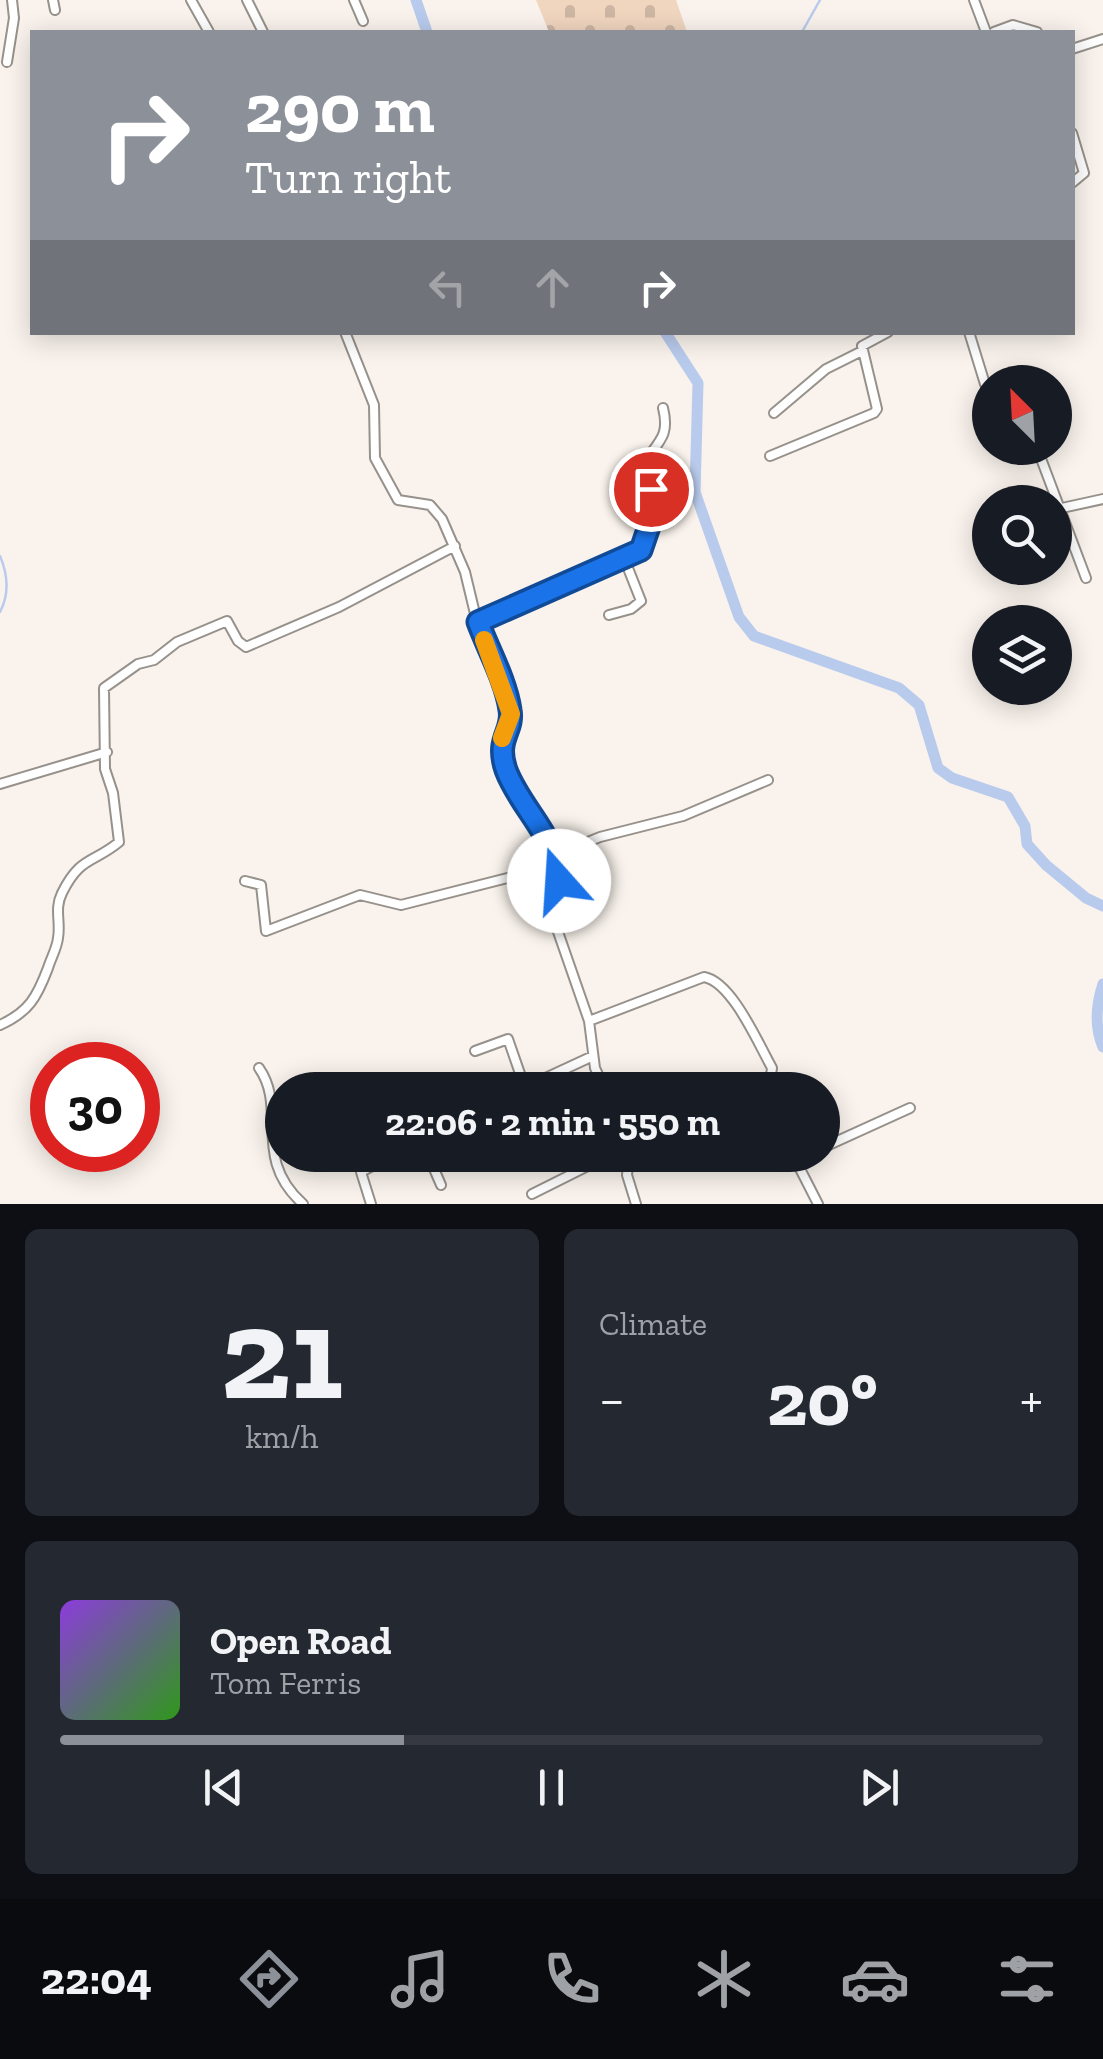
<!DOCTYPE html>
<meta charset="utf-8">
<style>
body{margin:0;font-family:"Zilla Slab",serif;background:#242831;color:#f1f3f6;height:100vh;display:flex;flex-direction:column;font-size:38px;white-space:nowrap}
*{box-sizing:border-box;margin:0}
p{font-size:32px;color:#9ea1a6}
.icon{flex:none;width:55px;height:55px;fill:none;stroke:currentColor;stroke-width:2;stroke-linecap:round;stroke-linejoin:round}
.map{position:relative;height:1204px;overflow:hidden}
.sheet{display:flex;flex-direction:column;gap:25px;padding:25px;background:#0d0f14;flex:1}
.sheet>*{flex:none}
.guide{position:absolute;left:30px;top:30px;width:1045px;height:305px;border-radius:0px;box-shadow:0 5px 25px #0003;background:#8c9099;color:#fff;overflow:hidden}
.needle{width:65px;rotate:336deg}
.tools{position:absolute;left:972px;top:365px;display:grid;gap:20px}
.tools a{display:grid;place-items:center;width:100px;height:100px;border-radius:50%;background:#171b24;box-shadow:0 5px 25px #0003;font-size:50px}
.speed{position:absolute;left:30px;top:1042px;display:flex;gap:20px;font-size:50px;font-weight:700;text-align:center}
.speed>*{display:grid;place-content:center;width:130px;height:130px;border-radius:50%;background:#171b24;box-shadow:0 5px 25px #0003;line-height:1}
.speed .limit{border:15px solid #d22;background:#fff;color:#111}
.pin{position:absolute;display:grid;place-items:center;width:85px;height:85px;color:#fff;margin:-42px;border:5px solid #fff;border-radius:50%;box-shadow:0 2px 10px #0007}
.me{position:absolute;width:110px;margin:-55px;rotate:341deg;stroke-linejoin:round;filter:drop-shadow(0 0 8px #0008)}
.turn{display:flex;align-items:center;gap:35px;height:210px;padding:0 50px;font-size:45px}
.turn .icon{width:130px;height:130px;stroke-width:2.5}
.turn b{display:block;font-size:70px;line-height:85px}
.lanes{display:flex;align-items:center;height:95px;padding:0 50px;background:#0003;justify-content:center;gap:50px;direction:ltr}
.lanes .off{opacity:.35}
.big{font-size:75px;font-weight:700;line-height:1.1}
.sheet .tile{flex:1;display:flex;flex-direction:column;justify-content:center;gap:15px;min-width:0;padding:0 35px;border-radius:15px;background:#242831}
.sheet .dial{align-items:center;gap:0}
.dial b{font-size:130px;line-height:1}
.song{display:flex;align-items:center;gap:30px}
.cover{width:120px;height:120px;border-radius:15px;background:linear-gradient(135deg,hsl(270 70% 55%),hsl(110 70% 35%))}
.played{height:10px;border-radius:5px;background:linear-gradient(90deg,#8c9099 35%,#363941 35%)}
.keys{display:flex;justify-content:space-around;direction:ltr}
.heat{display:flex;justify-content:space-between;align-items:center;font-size:55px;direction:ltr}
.sheet .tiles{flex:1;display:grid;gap:25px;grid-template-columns:1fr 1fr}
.tile:last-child{grid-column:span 2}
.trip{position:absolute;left:265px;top:1072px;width:575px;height:100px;border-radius:50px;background:#171b24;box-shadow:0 5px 25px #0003;font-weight:700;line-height:100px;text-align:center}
.menu{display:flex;height:160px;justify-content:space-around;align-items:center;background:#090b0e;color:#9ea1a6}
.menu .icon{width:70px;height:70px}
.menu .selected{color:#8c9099}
.menu b{font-size:45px;color:#f1f3f6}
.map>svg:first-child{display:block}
</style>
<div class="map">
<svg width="1103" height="1204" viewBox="0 0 1103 1204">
<defs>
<pattern id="cemetery-stones" width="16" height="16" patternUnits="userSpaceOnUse" patternTransform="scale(2.5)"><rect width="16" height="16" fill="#f0d5bf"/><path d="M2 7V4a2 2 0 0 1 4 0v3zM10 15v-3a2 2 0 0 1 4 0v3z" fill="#cdb6a3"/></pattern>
</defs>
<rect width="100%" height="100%" fill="#faf3ed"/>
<path fill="url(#cemetery-stones)" d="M536 0H676L687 32H549Z"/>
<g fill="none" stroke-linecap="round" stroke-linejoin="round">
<path stroke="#b9cbed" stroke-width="2.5" d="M802 32 820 0
M0 556C8 575 10 593 0 612"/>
<path stroke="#b9cbed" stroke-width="11" d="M416 0 427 32
M665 332 698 383 695 492 739 617 754 636 899 688 919 705 938 768 952 778 1008 797 1025 826 1027 844 1046 865 1086 898 1103 906
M1103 984C1096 1005 1094 1026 1103 1047"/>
<defs>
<path id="minor" d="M53 0 55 10
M191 0 209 32
M247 0 263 32
M354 0 363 21
M974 0 986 32
M994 32 1013 25 1037 32
M1072 49 1103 39
M7 62 14 18 12 0
M1072 133 1084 173 1072 183
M345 332 374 405 375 458 398 500 430 505 442 519 465 572 477 622 510 707V720L501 746 502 756 516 794 556 855 559 865 557 929 589 1021 595 1068 605 1090
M969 332 985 384 990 385
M774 413 826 369 862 351
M1037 448 1086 578
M770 456 874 413 877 409 862 346 888 332
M1062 508 1103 499
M609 615 631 609 641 601 624 558
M477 622 641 550 655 509 643 464C659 441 670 436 663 408
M0 784 107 752
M556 855 600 837 683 816 768 780
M245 881 261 885 266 931 360 895 401 905 559 865
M589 1021 704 977C732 982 758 1043 772 1068L771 1075 759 1083 761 1090
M0 1025C29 1012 37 997 48 968 51 958 57 948 58 938 61 922 54 909 62 893 80 856 94 863 119 842L113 793 105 769 104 688 138 664 154 660 177 642 227 621 238 641 246 647 339 607 455 546
M475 1051 508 1039 525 1088
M259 1068C288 1109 251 1158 303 1204
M524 1088 593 1056
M822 1148 910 1108
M428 1155 441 1185
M629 1155 627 1175 636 1204
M793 1155 818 1204
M532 1194 610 1155
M371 1204 361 1172 394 1155"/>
</defs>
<use href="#minor" stroke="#97918b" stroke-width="12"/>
<use href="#minor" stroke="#fff" stroke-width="8"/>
</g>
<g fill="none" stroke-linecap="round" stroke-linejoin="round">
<defs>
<path id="route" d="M559 881C559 839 520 808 506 770 495 738 514 732 510 710 506 681 488 649 478 622L641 550 655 509 651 489"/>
</defs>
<use href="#route" stroke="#114b97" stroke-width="25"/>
<use href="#route" stroke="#1a73e8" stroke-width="18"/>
<path stroke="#f59e0b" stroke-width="18" d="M484 640 511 714 502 738"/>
</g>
</svg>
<div class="tools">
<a><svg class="needle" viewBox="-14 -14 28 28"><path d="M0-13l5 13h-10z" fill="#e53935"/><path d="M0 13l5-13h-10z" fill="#9ea1a6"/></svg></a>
<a><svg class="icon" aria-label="search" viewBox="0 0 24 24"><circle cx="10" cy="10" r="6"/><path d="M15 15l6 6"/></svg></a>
<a><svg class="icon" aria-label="layers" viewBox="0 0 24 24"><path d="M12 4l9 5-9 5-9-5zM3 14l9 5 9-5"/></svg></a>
</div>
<div class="speed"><div class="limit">30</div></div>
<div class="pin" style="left:651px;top:489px;background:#d93025"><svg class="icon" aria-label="arrive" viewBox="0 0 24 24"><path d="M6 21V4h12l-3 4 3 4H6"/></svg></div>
<svg class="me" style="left:559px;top:881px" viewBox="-20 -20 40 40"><circle r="19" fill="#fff"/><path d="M0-13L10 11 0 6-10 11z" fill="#1a73e8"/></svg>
<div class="trip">22:06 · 2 min · 550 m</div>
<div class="guide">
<div class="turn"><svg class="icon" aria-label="right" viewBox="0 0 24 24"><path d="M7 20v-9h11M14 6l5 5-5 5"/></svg><div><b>290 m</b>Turn right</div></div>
<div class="lanes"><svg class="icon off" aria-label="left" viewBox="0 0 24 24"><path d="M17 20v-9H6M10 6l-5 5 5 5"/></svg><svg class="icon off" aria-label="ahead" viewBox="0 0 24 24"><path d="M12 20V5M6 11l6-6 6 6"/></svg><svg class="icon" aria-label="right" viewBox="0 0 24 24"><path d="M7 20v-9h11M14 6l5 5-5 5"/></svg></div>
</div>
</div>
<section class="sheet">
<div class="tiles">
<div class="tile dial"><b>21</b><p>km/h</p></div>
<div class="tile"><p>Climate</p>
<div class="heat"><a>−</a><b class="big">20°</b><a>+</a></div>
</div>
<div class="tile">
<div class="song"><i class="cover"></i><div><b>Open Road</b><p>Tom Ferris</p></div></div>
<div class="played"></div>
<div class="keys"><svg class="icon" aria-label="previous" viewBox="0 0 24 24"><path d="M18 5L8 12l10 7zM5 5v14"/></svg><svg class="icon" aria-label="pause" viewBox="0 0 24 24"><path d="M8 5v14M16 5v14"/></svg><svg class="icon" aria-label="next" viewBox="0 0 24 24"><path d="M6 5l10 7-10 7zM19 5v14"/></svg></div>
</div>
</div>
</section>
<nav class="menu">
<b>22:04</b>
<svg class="icon selected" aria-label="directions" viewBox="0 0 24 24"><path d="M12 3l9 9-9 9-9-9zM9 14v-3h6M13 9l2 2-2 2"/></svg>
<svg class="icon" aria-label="music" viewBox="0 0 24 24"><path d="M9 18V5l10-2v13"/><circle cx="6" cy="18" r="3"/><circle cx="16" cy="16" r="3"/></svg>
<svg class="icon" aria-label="phone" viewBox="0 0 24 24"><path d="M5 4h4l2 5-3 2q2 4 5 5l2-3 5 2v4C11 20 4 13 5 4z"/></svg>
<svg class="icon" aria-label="climate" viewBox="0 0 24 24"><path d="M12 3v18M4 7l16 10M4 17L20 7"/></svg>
<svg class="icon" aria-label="car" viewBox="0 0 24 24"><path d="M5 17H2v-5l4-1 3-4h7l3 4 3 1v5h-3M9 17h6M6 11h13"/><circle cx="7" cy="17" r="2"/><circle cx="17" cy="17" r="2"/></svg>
<svg class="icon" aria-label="filters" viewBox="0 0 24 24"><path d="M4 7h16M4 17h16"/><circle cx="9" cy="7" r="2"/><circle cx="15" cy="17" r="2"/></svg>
</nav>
